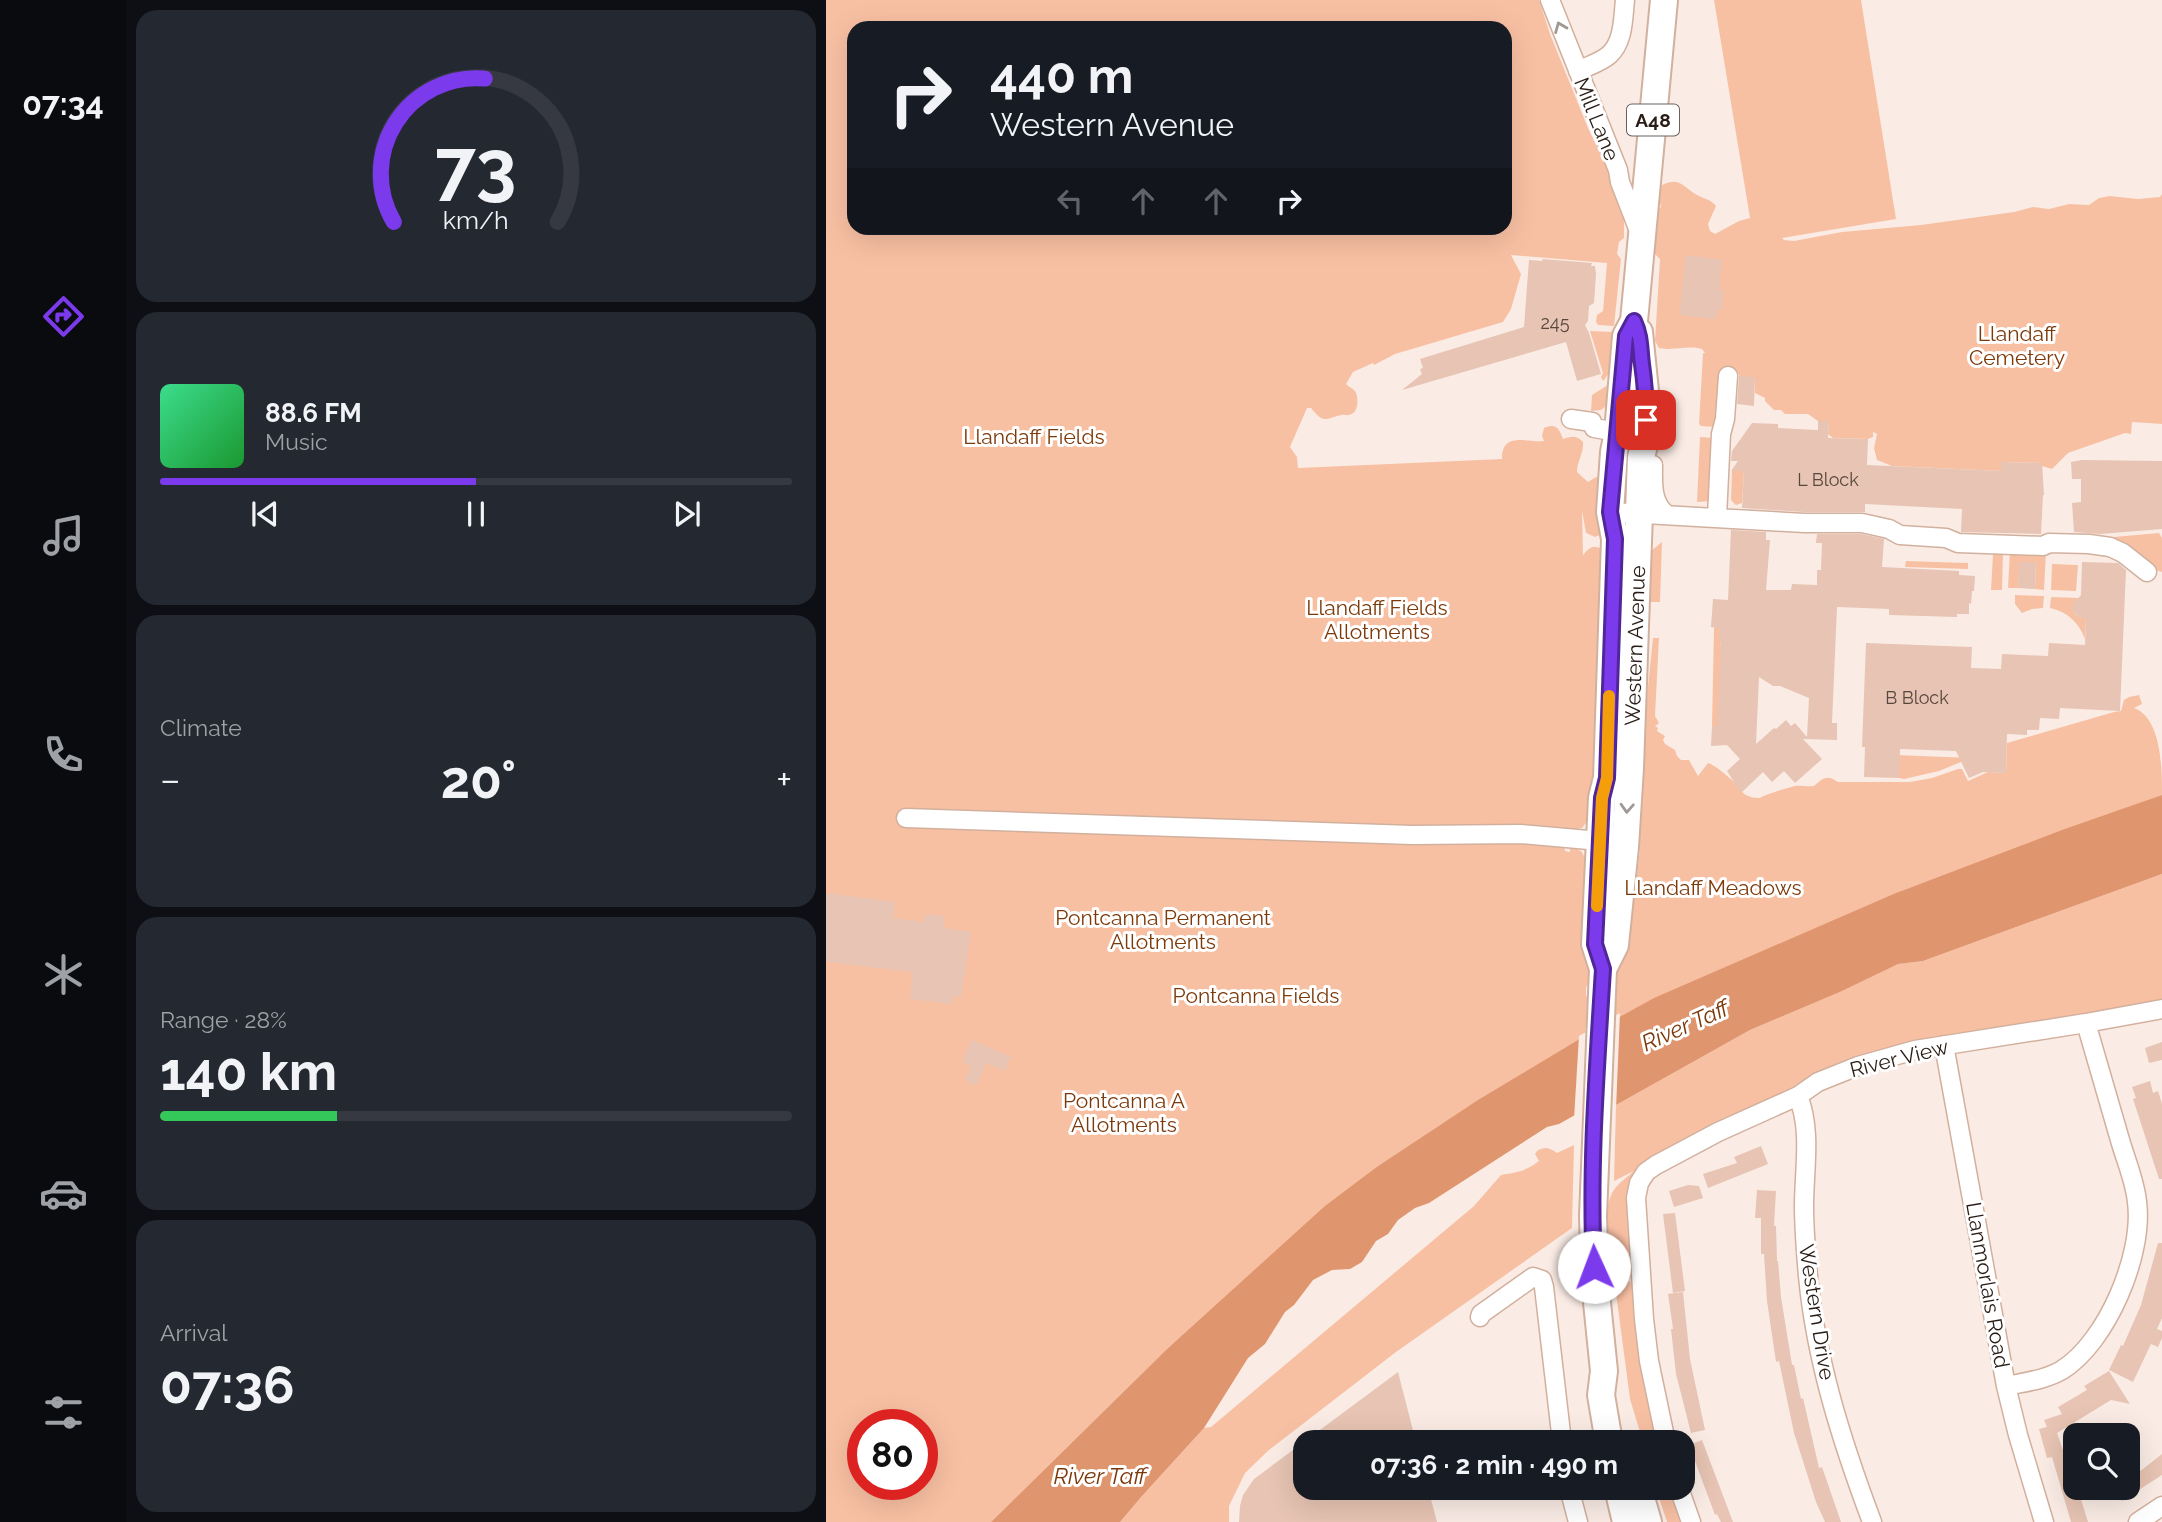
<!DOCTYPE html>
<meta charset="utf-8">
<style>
body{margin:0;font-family:Raleway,sans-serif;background:#242831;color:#f1f3f6;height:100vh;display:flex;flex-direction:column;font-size:26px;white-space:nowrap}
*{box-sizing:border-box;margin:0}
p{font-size:23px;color:#9ea1a6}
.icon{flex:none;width:38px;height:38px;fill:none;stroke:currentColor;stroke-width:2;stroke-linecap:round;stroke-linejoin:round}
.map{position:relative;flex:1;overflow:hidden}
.details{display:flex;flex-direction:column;gap:10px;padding:10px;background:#0d0f14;width:700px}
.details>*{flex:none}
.hud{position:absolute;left:21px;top:21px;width:665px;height:214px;border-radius:21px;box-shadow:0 7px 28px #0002;background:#171b24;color:#f1f3f6;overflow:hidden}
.fabs{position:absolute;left:1237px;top:1423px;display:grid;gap:14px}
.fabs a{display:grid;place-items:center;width:77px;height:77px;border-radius:14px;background:#171b24;box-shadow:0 7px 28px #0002;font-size:35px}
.speed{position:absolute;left:21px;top:1409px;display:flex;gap:14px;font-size:35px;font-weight:700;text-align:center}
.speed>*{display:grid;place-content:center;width:91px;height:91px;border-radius:50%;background:#171b24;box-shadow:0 7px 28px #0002;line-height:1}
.speed .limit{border:10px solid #d22;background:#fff;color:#111}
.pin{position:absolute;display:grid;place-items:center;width:60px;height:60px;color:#fff;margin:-30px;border-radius:14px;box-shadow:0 4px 10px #0006}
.me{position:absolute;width:77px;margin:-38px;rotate:358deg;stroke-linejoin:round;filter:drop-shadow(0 0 5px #0008)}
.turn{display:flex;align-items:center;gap:24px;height:147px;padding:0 28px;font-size:32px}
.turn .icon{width:91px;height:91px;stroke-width:2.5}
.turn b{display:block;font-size:49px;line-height:60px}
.lanes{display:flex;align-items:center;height:66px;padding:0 28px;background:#0003;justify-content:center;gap:35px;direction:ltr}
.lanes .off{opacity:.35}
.big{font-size:52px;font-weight:700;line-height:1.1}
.details .widget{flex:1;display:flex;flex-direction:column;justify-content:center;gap:10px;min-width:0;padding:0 24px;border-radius:21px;background:#242831}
.details .dial{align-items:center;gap:0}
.dial svg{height:182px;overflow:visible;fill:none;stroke:#363941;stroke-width:7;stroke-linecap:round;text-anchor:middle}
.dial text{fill:#f1f3f6;stroke:none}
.song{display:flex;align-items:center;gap:21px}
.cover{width:84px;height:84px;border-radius:10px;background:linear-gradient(135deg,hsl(150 70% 55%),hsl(130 70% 35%))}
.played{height:7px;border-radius:4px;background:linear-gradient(90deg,#7c3aed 50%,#363941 50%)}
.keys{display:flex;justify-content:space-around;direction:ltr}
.heat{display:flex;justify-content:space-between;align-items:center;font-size:38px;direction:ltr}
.charge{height:10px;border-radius:5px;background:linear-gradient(90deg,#34c759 28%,#363941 0)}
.trip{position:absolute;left:467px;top:1430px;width:402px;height:70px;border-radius:21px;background:#171b24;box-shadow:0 7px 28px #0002;font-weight:700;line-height:70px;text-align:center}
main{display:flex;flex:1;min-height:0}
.tab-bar{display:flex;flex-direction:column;width:126px;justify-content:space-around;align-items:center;background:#090b0e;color:#9ea1a6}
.tab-bar .icon{width:49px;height:49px}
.tab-bar .active{color:#7c3aed}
.tab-bar b{font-size:32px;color:#f1f3f6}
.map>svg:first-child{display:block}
</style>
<main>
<nav class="tab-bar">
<b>07:34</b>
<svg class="icon active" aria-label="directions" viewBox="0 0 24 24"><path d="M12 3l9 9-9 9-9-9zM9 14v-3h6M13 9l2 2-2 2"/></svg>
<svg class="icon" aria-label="music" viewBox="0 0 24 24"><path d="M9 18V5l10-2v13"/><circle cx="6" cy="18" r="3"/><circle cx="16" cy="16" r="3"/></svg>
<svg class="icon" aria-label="phone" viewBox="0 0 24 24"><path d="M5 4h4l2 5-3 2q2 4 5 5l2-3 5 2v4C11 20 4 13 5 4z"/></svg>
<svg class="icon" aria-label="climate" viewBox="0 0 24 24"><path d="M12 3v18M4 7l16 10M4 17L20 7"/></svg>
<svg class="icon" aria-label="car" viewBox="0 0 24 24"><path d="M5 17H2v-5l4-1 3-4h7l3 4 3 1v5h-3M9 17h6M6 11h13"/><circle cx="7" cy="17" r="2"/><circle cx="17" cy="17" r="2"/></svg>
<svg class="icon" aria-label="filters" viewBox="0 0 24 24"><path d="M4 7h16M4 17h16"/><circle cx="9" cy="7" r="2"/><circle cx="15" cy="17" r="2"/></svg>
</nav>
<section class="details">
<div class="widget dial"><svg viewBox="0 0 100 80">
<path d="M14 69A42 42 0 1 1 86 69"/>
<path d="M14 69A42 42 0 0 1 54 6" stroke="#7c3aed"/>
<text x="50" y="56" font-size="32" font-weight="700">73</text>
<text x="50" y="72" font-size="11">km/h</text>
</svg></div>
<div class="widget">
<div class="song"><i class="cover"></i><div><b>88.6 FM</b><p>Music</p></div></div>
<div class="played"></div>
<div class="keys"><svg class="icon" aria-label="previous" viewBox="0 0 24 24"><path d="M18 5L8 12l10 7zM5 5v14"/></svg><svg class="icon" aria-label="pause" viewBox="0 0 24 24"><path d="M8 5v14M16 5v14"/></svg><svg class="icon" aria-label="next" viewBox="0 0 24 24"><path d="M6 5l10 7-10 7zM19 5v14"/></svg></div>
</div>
<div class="widget"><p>Climate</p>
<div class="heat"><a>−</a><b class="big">20°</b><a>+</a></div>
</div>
<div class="widget"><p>Range · 28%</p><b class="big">140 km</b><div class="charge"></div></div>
<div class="widget"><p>Arrival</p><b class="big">07:36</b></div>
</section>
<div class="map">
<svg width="1336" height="1522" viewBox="0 0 1336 1522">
<rect width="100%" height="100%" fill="#faece5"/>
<path fill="#f8c0a3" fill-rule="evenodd" d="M0 0H713L724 34 762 128 792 190 798 210V238L793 242 791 254 795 259 788 326 772 325 770 322 771 315 777 311 781 263 685 255 695 274 685 309 677 322 569 354 548 365 547 363 527 372 520 384C523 387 526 388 529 391 533 397 532 410 527 413 522 417 520 414 515 415 499 419 498 424 485 408H481L464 447 471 457 472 468 676 459C676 431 701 443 718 441L716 436 718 428C730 423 733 428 737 439 745 436 751 435 757 442 758 453 751 461 751 472L762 482 770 477 773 478 776 534 769 537 760 533 756 511 757 555C763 548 767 543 777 550V560L774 563 780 690 763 819 756 828 744 830 738 846 739 851 744 852V846L755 851 765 867V976L760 988V996L765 997 766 1019 759 1029 763 1040 624 1124 619 1122 552 1166 340 1350 165 1522H0ZM28 28H679V228H28ZM37 1424H96V1484H37Z
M888 0H1035L1070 219 956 238 958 240 968 241 1016 232 1095 225 1188 212 1207 207 1223 209 1243 204 1263 205 1273 198 1284 196 1312 199 1334 197 1336 194V424L1306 422 1305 434 1299 433 1242 453 1226 469 1216 466V463L1176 462 1175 471 1066 466 1051 460 1048 448 1051 434 1047 432V437L1042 439 1007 438 1002 434 1003 421H992L982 414H959L955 410H948L939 401V398L929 393V377H914L911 371 906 369 889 427 875 426 873 424 877 353H879L876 349C860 345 850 351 833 348L829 341 834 259 826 251 824 235 832 221 830 218 833 213 831 210 835 207 832 194 836 185C854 176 857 187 871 195 878 199 885 199 890 206L882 224 884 231 889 234 913 221 924 218Z
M764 331 787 332 784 372 777 381 775 377 777 373Z
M785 383V402L775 410 765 411 766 395Z
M874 437 887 438 885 501 871 502Z
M906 471H918L916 503 910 505 905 500Z
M1333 533 1336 538V572L1327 569 1289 542 1288 537Z
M836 542 834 602H823L825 551Z
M1184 550 1220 552 1218 590 1209 589 1210 563 1194 562 1192 588H1182Z
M1167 554H1177L1176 590H1165Z
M1080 561 1142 563V569L1079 567Z
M1226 564 1252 565 1250 591 1225 590Z
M1189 595 1218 596 1217 608 1206 609 1196 613 1189 604Z
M1225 597 1254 598 1247 604V611L1251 616 1260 619 1259 639C1253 623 1242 612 1224 608Z
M888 628H894L899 726H886Z
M827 638H833L829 716 833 723 829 726 832 728 831 731 839 736 837 740 839 744 849 750 851 756 855 760H863L872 776 882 763C890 766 899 774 906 780 918 791 914 797 934 798 937 795 964 787 969 786 975 785 981 787 988 786 997 778 1001 774 1012 782H1084L1106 778 1132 769H1136L1142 781 1162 772 1180 773 1181 743 1288 712 1295 711 1298 700 1303 697 1313 695 1316 704 1308 708C1336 718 1336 770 1336 795L1078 890 789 1025 784 981 804 929 802 919 807 910 814 850 807 838 809 806 817 804V787L812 784Z
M1070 755 1145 758 1113 771 1078 779 1073 778V767Z
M1336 874V1000C1240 1019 1143 1029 1048 1054 1022 1062 991 1067 971 1087L834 1167 817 1187 807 1273 803 1280 815 1301 839 1442H817L804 1399 780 1217C785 1188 787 1189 808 1171L788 1181 790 1105 924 1030 1014 992 1071 964 1097 961Z
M748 1145 746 1228 570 1352 443 1450 419 1473 403 1506V1522H294L316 1496 378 1428 385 1427 648 1206 675 1175C692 1172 698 1172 713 1161L709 1154 711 1151C719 1146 723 1148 731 1153Z
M830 1488H847L862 1522H841Z"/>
<path fill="#df956d" d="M1336 795V874L1097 961 1072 964 1014 992 924 1030 790 1105 749 1115 733 1124 721 1127 603 1203 589 1208 572 1220 562 1234 550 1241 536 1262 524 1269 506 1270 487 1280 468 1305 459 1312 439 1344 422 1358 378 1428 316 1496 294 1522H165L340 1350 499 1206 552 1166 652 1100 752 1040 828 998 1070 893 1236 830Z"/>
<path fill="#faece5" d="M794 1013 790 1109 765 1117 748 1119 753 1036Z"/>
<path fill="#e7c4b3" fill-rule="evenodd" d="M860 255 896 260 893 289 898 290 896 310 891 309 890 319 853 315Z
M717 259 766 263 765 266H769L770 274 768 303 763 306 762 321 759 325 763 333 775 374 751 381 740 342 576 390 596 374 594 369 597 368 594 359 698 327 703 260 716 261Z
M913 376 929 377 928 406 911 404Z
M992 421H1003L1002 438 1042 439 1041 465 1175 471V462L1216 463 1218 495H1217L1215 534 1135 532 1136 509 1039 504V512H978L916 508 918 471H905L912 461H905L906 451 926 423 952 424V428L992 430Z
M1256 460 1336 461V529L1274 534 1248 532 1246 503 1255 502V479H1246L1245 462Z
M905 530 940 532V540H944L940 590H965L966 584 991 585V570H995L996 543H990L991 534H1035L1058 539 1056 567 1133 571V575L1149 576 1148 591H1146L1145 604 1143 603V614H1131V617L1063 615V609L1011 607 1006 723H1011V740L977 739 996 759 969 783 958 771 946 782 937 772 915 793 901 771 914 759 901 745 885 746 886 726H891L895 642H893L894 629 885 627 887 599 902 600ZM933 677 947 686H954L983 698 981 737 969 723 965 726 960 720 950 729 948 728 930 744Z
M1193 562H1210L1209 589 1192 588Z
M1256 562 1292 563 1300 570 1294 711 1234 708 1233 719 1214 718 1213 730H1201V735L1181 734 1180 773 1157 772 1143 778 1130 751 1074 749 1073 778 1038 777 1039 747H1036L1040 643 1146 647 1145 668 1175 669 1176 654 1222 656 1223 643 1259 645 1260 620 1251 616 1247 611V604L1255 595Z
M0 893 69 902 67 918 98 922 99 914 119 916 118 928 145 932 135 997 128 996 126 1004 84 999 87 972 0 962Z
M145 1040 185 1057 178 1071 160 1063 150 1086 139 1080 145 1066 136 1062Z
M1336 1042V1060L1323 1063 1319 1048Z
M1324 1081 1327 1093 1332 1091 1336 1104V1179H1333L1307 1099 1310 1098 1306 1087Z
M935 1146 942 1164 882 1188 877 1174 911 1163 908 1157Z
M862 1185 873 1186 877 1198 848 1207 843 1191Z
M931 1190 950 1191 948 1226H950L951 1261H952L955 1297 966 1365H968L975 1399 977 1398 993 1468 996 1467 1015 1522H999L990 1502 968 1433 953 1361 950 1362 941 1301 938 1254H935V1218H929Z
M849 1213 859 1291 847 1293 837 1214Z
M1332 1243H1336V1318L1331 1329 1336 1331V1338L1332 1347 1325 1344 1307 1382 1283 1370 1295 1345 1297 1346 1315 1305Z
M857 1292 864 1359 879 1430 865 1433 850 1374 845 1329H847L842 1294Z
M1283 1371 1304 1404 1285 1400 1231 1433 1240 1459 1242 1458 1262 1522H1245L1226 1457 1221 1458 1213 1429 1221 1427 1218 1420 1236 1414 1232 1407 1261 1390 1258 1386Z
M572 1372 590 1442H480V1488H602L611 1522H413L414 1506 417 1495 428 1479Z
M876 1440 907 1522H895L891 1514 889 1515 863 1445Z
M1336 1454V1475L1296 1501 1288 1488H1302V1470L1313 1472Z"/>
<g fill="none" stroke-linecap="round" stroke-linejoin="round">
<defs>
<path id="minor" d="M724 0 792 170 794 182 813 231
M752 71C762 66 775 62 783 55 798 42 797 17 799 0
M745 419 766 422 768 428 792 432 801 429
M827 465C827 482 825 502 840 514
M784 512 978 523H1036L1063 529 1074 535 1120 538 1132 543 1217 546 1223 543 1263 544 1284 547 1297 553 1321 572
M891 517 895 434 899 419 902 376
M80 818 586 835 695 834 774 841
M1118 1045 1180 1386 1192 1435 1218 1522
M972 1096C986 1130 978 1170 978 1206 978 1230 980 1253 982 1276 990 1361 1016 1442 1046 1522
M654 1317 655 1314 707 1277 716 1280 718 1287 736 1442
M1180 1386C1199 1382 1219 1380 1236 1370 1281 1342 1318 1254 1311 1202 1309 1181 1300 1161 1294 1140 1283 1101 1271 1062 1260 1023
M840 1442 823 1361 818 1319 810 1198 813 1183 820 1172 830 1165 892 1132 972 1096 992 1082 1032 1066 1089 1050 1260 1023 1336 1009
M743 1488 752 1522
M853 1488 865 1522
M1312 1522 1336 1506"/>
<g id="highway">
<path id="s1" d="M777 969 789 945 799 847 804 768 815 457 820 438V401L813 332"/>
<path d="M783 1442 775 1395 778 1371 769 1283 767 1216 777 969 769 944 776 798 781 778 789 539 784 512 788 452 792 432 800 336 808 321 838 0"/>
<path d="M792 1488 800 1522"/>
<path d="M812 1488 822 1522"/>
</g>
</defs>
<use href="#minor" stroke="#d2b09e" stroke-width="21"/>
<use href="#highway" stroke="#d2b09e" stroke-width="30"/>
<use href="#minor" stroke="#fff" stroke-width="18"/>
<use href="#highway" stroke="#fff" stroke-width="26"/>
</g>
<defs><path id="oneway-chevron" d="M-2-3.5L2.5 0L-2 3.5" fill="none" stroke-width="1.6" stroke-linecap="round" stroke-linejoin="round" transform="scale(1.75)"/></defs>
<g stroke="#9f9996">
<use href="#oneway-chevron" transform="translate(734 27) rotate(-112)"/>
<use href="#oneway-chevron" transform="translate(801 808) rotate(93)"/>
</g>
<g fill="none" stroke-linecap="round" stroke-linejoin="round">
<defs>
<path id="route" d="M768 1267C763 1168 771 1068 777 969L769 944 776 798 781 778 789 539 784 512 800 336 808 321C815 336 814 348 816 364 819 385 820 399 820 420"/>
</defs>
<use href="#route" stroke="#51269a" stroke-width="18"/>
<use href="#route" stroke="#7c3aed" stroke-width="12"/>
<path stroke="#f59e0b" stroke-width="12" d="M771 906 776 798 781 778 783 696"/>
</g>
<g text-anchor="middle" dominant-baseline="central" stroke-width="6" stroke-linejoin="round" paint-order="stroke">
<g font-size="18" fill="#58473d">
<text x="729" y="322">245</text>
<text x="1002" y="479">L Block</text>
<text x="1091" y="697">B Block</text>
</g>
<rect fill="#fff" stroke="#69615c" stroke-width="2" x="801" y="104.5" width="52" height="31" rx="5"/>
<g font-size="19" font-weight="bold" fill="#291d16">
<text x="827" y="120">A48</text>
</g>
<g font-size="21" fill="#291d16" stroke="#fff">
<text transform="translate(771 119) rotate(68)">Mill Lane</text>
<text stroke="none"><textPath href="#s1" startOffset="327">Western Avenue</textPath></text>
<text transform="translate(1073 1058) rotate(-14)">River View</text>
<text transform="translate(1162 1285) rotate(80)">Llanmorlais Road</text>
<text transform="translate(991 1312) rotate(81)">Western Drive</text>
</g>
<g font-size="21" fill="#7c390a" stroke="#fff">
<text x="1191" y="333">Llandaff<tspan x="1191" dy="24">Cemetery</tspan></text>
<text x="208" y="436">Llandaff Fields</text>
<text x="551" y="607">Llandaff Fields<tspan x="551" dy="24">Allotments</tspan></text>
<text x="887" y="887">Llandaff Meadows</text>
<text x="337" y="917">Pontcanna Permanent<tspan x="337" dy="24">Allotments</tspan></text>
<text x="430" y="995">Pontcanna Fields</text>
<text x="298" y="1100">Pontcanna A<tspan x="298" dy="24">Allotments</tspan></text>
</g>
<g font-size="23" font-style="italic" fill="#7c380a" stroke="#fff">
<text transform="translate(859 1025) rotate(-24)">River Taff</text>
<text x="274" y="1475">River Taff</text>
</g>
</g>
</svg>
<div class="fabs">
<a><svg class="icon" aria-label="search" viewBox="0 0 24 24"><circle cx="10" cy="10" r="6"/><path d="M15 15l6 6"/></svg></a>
</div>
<div class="speed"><div class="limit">80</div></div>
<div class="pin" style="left:820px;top:420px;background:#d93025"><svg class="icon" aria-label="arrive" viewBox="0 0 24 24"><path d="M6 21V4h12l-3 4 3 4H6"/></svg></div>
<svg class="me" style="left:768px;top:1267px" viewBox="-20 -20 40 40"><circle r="19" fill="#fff"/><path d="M0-13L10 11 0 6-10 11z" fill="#7c3aed"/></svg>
<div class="trip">07:36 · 2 min · 490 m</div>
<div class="hud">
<div class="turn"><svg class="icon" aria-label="right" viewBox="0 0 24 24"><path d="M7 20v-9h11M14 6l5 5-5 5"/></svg><div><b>440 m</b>Western Avenue</div></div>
<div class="lanes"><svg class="icon off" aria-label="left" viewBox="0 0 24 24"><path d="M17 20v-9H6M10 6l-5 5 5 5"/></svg><svg class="icon off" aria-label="ahead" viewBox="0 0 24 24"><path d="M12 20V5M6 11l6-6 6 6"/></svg><svg class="icon off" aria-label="ahead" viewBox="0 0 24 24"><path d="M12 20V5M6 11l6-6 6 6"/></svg><svg class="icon" aria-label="right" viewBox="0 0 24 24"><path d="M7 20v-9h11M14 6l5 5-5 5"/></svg></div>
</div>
</div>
</main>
